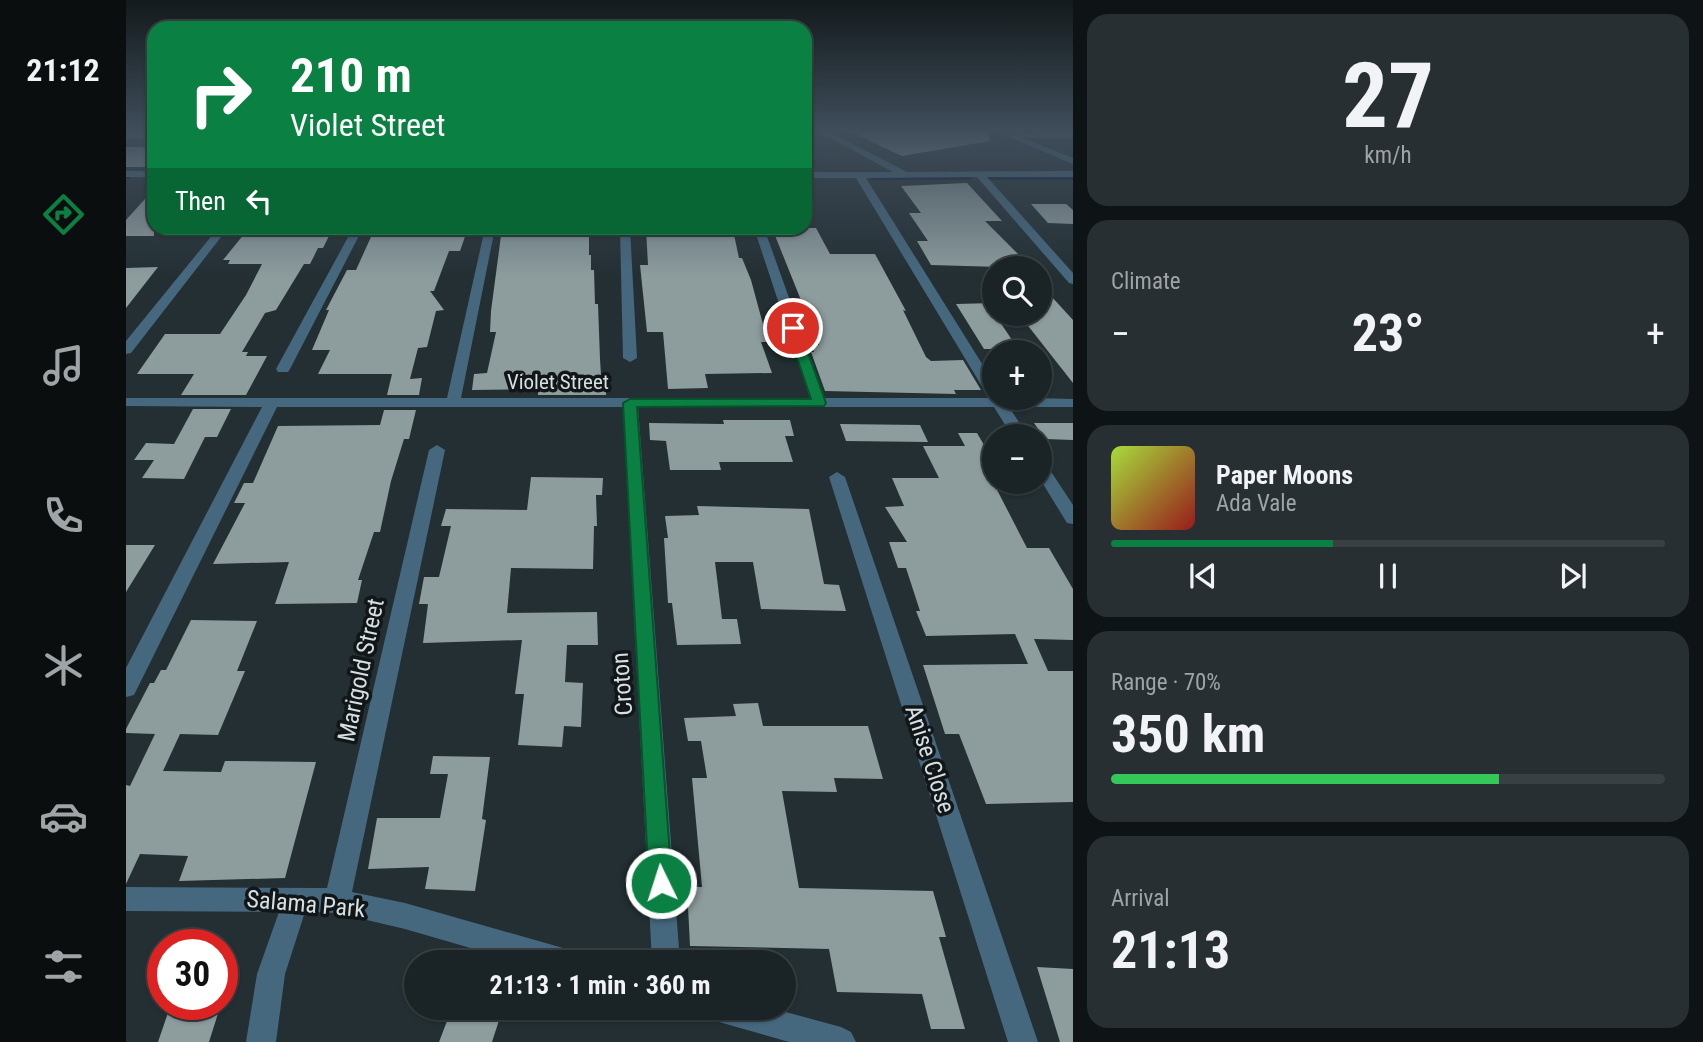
<!DOCTYPE html>
<meta charset="utf-8">
<style>
body{margin:0;font-family:"Roboto Condensed",sans-serif;background:#272f32;color:#f1f3f6;height:100vh;display:flex;flex-direction:column;font-size:26px;white-space:nowrap}
*{box-sizing:border-box;margin:0}
p{font-size:23px;color:#9fa4a7}
.icon{flex:none;width:38px;height:38px;fill:none;stroke:currentColor;stroke-width:2;stroke-linecap:round;stroke-linejoin:round}
.map{position:relative;flex:1;overflow:hidden}
.drawer{display:flex;flex-direction:column;gap:14px;padding:14px;background:#0e1315;width:630px}
.drawer>*{flex:none}
.banner{position:absolute;left:21px;top:21px;width:665px;height:214px;border-radius:21px;box-shadow:0 2px 5px #0004,0 0 0 2px #384043;background:#0b8043;color:#fff;overflow:hidden}
.controls{position:absolute;left:856px;top:256px;display:grid;gap:14px}
.controls a{display:grid;place-items:center;width:70px;height:70px;border-radius:50%;background:#1a2326;box-shadow:0 2px 5px #0004,0 0 0 2px #384043;font-size:35px}
.speed{position:absolute;left:21px;top:929px;display:flex;gap:14px;font-size:35px;font-weight:700;text-align:center}
.speed>*{display:grid;place-content:center;width:91px;height:91px;border-radius:50%;background:#1a2326;box-shadow:0 2px 5px #0004,0 0 0 2px #384043;line-height:1}
.speed .limit{border:10px solid #d22;background:#fff;color:#111}
.pin{position:absolute;display:grid;place-items:center;width:60px;height:60px;color:#fff;margin:-30px;border:4px solid #fff;border-radius:50%;box-shadow:0 2px 7px #0007}
.me{position:absolute;width:77px;margin:-38px;rotate:356deg;stroke-linejoin:round;filter:drop-shadow(0 0 5px #0008)}
.turn{display:flex;align-items:center;gap:24px;height:147px;padding:0 28px;font-size:32px}
.turn .icon{width:91px;height:91px;stroke-width:2.5}
.turn b{display:block;font-size:49px;line-height:60px}
.then{display:flex;align-items:center;height:66px;padding:0 28px;background:#0003;gap:14px;font-size:26px}
.big{font-size:52px;font-weight:700;line-height:1.1}
.drawer .tile{flex:1;display:flex;flex-direction:column;justify-content:center;gap:10px;min-width:0;padding:0 24px;border-radius:21px;background:#272f32}
.drawer .dial{align-items:center;gap:0}
.dial b{font-size:91px;line-height:1}
.song{display:flex;align-items:center;gap:21px}
.cover{width:84px;height:84px;border-radius:10px;background:linear-gradient(135deg,hsl(80 70% 55%),hsl(0 70% 35%))}
.played{height:7px;border-radius:4px;background:linear-gradient(90deg,#0b8043 40%,#384043 40%)}
.keys{display:flex;justify-content:space-around;direction:ltr}
.heat{display:flex;justify-content:space-between;align-items:center;font-size:38px;direction:ltr}
.charge{height:10px;border-radius:5px;background:linear-gradient(90deg,#34c759 70%,#384043 0)}
.trip{position:absolute;left:278px;top:950px;width:392px;height:70px;border-radius:35px;background:#1a2326;box-shadow:0 2px 5px #0004,0 0 0 2px #384043;font-weight:700;line-height:70px;text-align:center}
main{display:flex;flex:1;min-height:0}
.tabs{display:flex;flex-direction:column;width:126px;justify-content:space-around;align-items:center;background:#0a0e0f;color:#9fa4a7}
.tabs .icon{width:49px;height:49px}
.tabs .selected{color:#0b8043}
.tabs b{font-size:32px;color:#f1f3f6}
.map>svg:first-child{display:block}
</style>
<main>
<nav class="tabs">
<b>21:12</b>
<svg class="icon selected" aria-label="directions" viewBox="0 0 24 24"><path d="M12 3l9 9-9 9-9-9zM9 14v-3h6M13 9l2 2-2 2"/></svg>
<svg class="icon" aria-label="music" viewBox="0 0 24 24"><path d="M9 18V5l10-2v13"/><circle cx="6" cy="18" r="3"/><circle cx="16" cy="16" r="3"/></svg>
<svg class="icon" aria-label="phone" viewBox="0 0 24 24"><path d="M5 4h4l2 5-3 2q2 4 5 5l2-3 5 2v4C11 20 4 13 5 4z"/></svg>
<svg class="icon" aria-label="climate" viewBox="0 0 24 24"><path d="M12 3v18M4 7l16 10M4 17L20 7"/></svg>
<svg class="icon" aria-label="car" viewBox="0 0 24 24"><path d="M5 17H2v-5l4-1 3-4h7l3 4 3 1v5h-3M9 17h6M6 11h13"/><circle cx="7" cy="17" r="2"/><circle cx="17" cy="17" r="2"/></svg>
<svg class="icon" aria-label="filters" viewBox="0 0 24 24"><path d="M4 7h16M4 17h16"/><circle cx="9" cy="7" r="2"/><circle cx="15" cy="17" r="2"/></svg>
</nav>
<div class="map">
<svg width="947" height="1042" viewBox="0 0 947 1042">
<rect width="100%" height="100%" fill="#232f33"/>
<g fill="none" stroke-linecap="round" stroke-linejoin="round">
<path stroke="#051831" stroke-width="3.5" d="M0 177H3
M24 178H28
M746 178H844
M863 178H947"/>
</g>
<path fill="#8d9c9d" d="M723 131H863L864 141 776 156Z
M0 147H28V167H0Z
M841 183 876 221H859L906 268 805 265 791 241H802L783 213H795L775 186Z
M28 189V236H0V220Z
M905 204H940L947 210V224L922 223Z
M123 228H207L197 248H192L184 264H178L150 310 139 313 116 352H122L120 356H141L120 395H55L68 374H11L39 334H94L120 295 136 264H102L104 260H97Z
M249 228H342L334 251H323L308 291H304L318 310 310 311 301 347 292 348 284 379 296 378 293 395H261L266 374H192L204 350H186L203 310H200L221 270H230Z
M376 228H463V255H465V270H468L469 304H472L474 359 475 375 481 376 480 395H412V389L346 390 348 374 361 373 370 332H364L365 311Z
M520 228 607 230 613 258H616L625 280 638 328 640 342H635L646 373 579 374 582 388 542 389 537 332H521L514 265H522Z
M646 228H690L704 254H749L780 311 777 310 800 357 805 361 837 360 855 390H828L830 394 699 391 685 352H688L685 345H693Z
M32 267 0 308V268Z
M914 284 947 320V383L892 313H914Z
M868 303V313L892 349H858L830 304Z
M67 409H105L91 437H79L58 479 16 478 28 460H8L20 443 48 444Z
M258 410H290L283 439H278L265 481 254 532H248L232 580H236L231 603 149 604 163 562 87 564 119 503H108L118 483H127L152 426 254 425Z
M597 420H664L668 436H659L667 462H593L595 470H544L540 441 524 440 523 423 598 424Z
M908 423H947V440L919 439Z
M714 424 794 425 802 442 720 441Z
M832 433H851L868 462V484L901 548H923L947 589V640L908 639 922 671H947V802L860 804 833 734H819L797 665 902 664 889 634 800 636 790 611H794L780 568H772L763 542H781L759 507 778 506 766 478H813L797 446H839Z
M405 477 477 478 476 495H470L471 526H468L467 569 385 568 381 613 471 612 472 645H441L439 682 457 683 455 727 438 726 436 747 392 745 398 694H389L396 640 297 643 302 604H293L298 577H313L325 526H315L320 509 401 510Z
M571 506 683 509 698 584 713 585 720 611 635 609 627 562H589L596 619H611L615 644 551 645 546 603H542L538 538H542L539 516 573 515Z
M0 545H29L0 592Z
M65 620 131 621 111 671H119L92 735 54 734 37 771 95 772 99 761 190 762 159 878 53 881 62 856 14 854 0 884V785L4 786 29 734 0 733V729L24 683H28L35 670H40Z
M632 703 637 726H742L757 779 708 778 711 792 656 791 673 888 807 891 820 937H813L839 1029H805L796 994 711 992 703 949 564 946 561 887H576L566 778H581L575 741H562L558 718 610 716 607 704Z
M307 756 364 757 356 819 360 820 349 891 299 889 303 867 242 869 251 818H314L322 774H304Z
M911 967 947 969V1042H934Z
M45 1004H95L83 1042H32Z
M326 1008H377L366 1042H313Z"/>
<g fill="none" stroke-linecap="round" stroke-linejoin="round">
<path fill="#46687e" fill-rule="evenodd" d="M691 131H702L781 172 947 171V177H861L947 273V284L943 283 851 177 740 178 868 383V397L947 399V407H883L902 436H886L868 407H512L554 962H526L497 407H151L11 689 8 695 0 697V668L136 407 0 406V398H321L359 228H369L335 398H684L628 228H638L699 398H863L730 178H679V172H767Z
M869 131 889 134 947 132V138H897L947 158V164Z
M0 132 28 133V139L0 138Z
M0 171H28V177H0Z
M92 228H102L5 353 0 354V341Z
M227 228H237L164 369 162 372H152L150 369Z
M494 228H504L511 358 504 362 497 358Z
M311 445 319 450 226 892 279 903 437 948 447 952 451 962H393L279 929 211 913 179 912 159 974 150 1042H120L131 974 153 912 0 911V887L201 888 303 450Z
M914 462 920 464 947 505V524L941 523 914 479Z
M711 472 719 477 912 1042H882L703 477Z
M579 1008H645L715 1027 725 1032 730 1042H663L593 1022 583 1018Z"/>
</g>
<linearGradient id="sky" x2="0" y2="1"><stop stop-color="#131a1c"/><stop offset="0.47" stop-color="#3f4d5b"/><stop offset="1" stop-color="#3f4d5b" stop-opacity="0"/></linearGradient>
<rect width="947" height="277" fill="url(#sky)"/>
<path fill="#0b8043" stroke="#07532c" stroke-width="2" d="M663 325 673 328 700 403 698 406 511 407 546 883 543 890 535 893 526 890 523 883 497 403 504 399H685L661 328Z"/>
<g text-anchor="middle" dominant-baseline="central" stroke-width="7" stroke-linejoin="round" paint-order="stroke">
<g font-size="21" fill="#d7dfe1" stroke="#111618">
<text x="432" y="382">Violet Street</text>
</g>
<g font-size="24" fill="#d7dfe1" stroke="#111618">
<text transform="translate(235 670) rotate(-78)">Marigold Street</text>
<text transform="translate(496 684) rotate(-94)">Croton</text>
<text transform="translate(804 759) rotate(72)">Anise Close</text>
<text transform="translate(180 904) rotate(5)">Salama Park</text>
</g>
</g>
</svg>
<div class="controls">
<a><svg class="icon" aria-label="search" viewBox="0 0 24 24"><circle cx="10" cy="10" r="6"/><path d="M15 15l6 6"/></svg></a>
<a>+</a>
<a>−</a>
</div>
<div class="speed"><div class="limit">30</div></div>
<div class="pin" style="left:667px;top:328px;background:#d93025"><svg class="icon" aria-label="arrive" viewBox="0 0 24 24"><path d="M6 21V4h12l-3 4 3 4H6"/></svg></div>
<svg class="me" style="left:535px;top:883px" viewBox="-20 -20 40 40"><circle r="17" fill="#0b8043" stroke="#fff" stroke-width="3"/><path d="M0-11L8 9 0 5-8 9z" fill="#fff"/></svg>
<div class="trip">21:13 · 1 min · 360 m</div>
<div class="banner">
<div class="turn"><svg class="icon" aria-label="right" viewBox="0 0 24 24"><path d="M7 20v-9h11M14 6l5 5-5 5"/></svg><div><b>210 m</b>Violet Street</div></div>
<div class="then">Then<svg class="icon" aria-label="left" viewBox="0 0 24 24"><path d="M17 20v-9H6M10 6l-5 5 5 5"/></svg></div>
</div>
</div>
<section class="drawer">
<div class="tile dial"><b>27</b><p>km/h</p></div>
<div class="tile"><p>Climate</p>
<div class="heat"><a>−</a><b class="big">23°</b><a>+</a></div>
</div>
<div class="tile">
<div class="song"><i class="cover"></i><div><b>Paper Moons</b><p>Ada Vale</p></div></div>
<div class="played"></div>
<div class="keys"><svg class="icon" aria-label="previous" viewBox="0 0 24 24"><path d="M18 5L8 12l10 7zM5 5v14"/></svg><svg class="icon" aria-label="pause" viewBox="0 0 24 24"><path d="M8 5v14M16 5v14"/></svg><svg class="icon" aria-label="next" viewBox="0 0 24 24"><path d="M6 5l10 7-10 7zM19 5v14"/></svg></div>
</div>
<div class="tile"><p>Range · 70%</p><b class="big">350 km</b><div class="charge"></div></div>
<div class="tile"><p>Arrival</p><b class="big">21:13</b></div>
</section>
</main>
